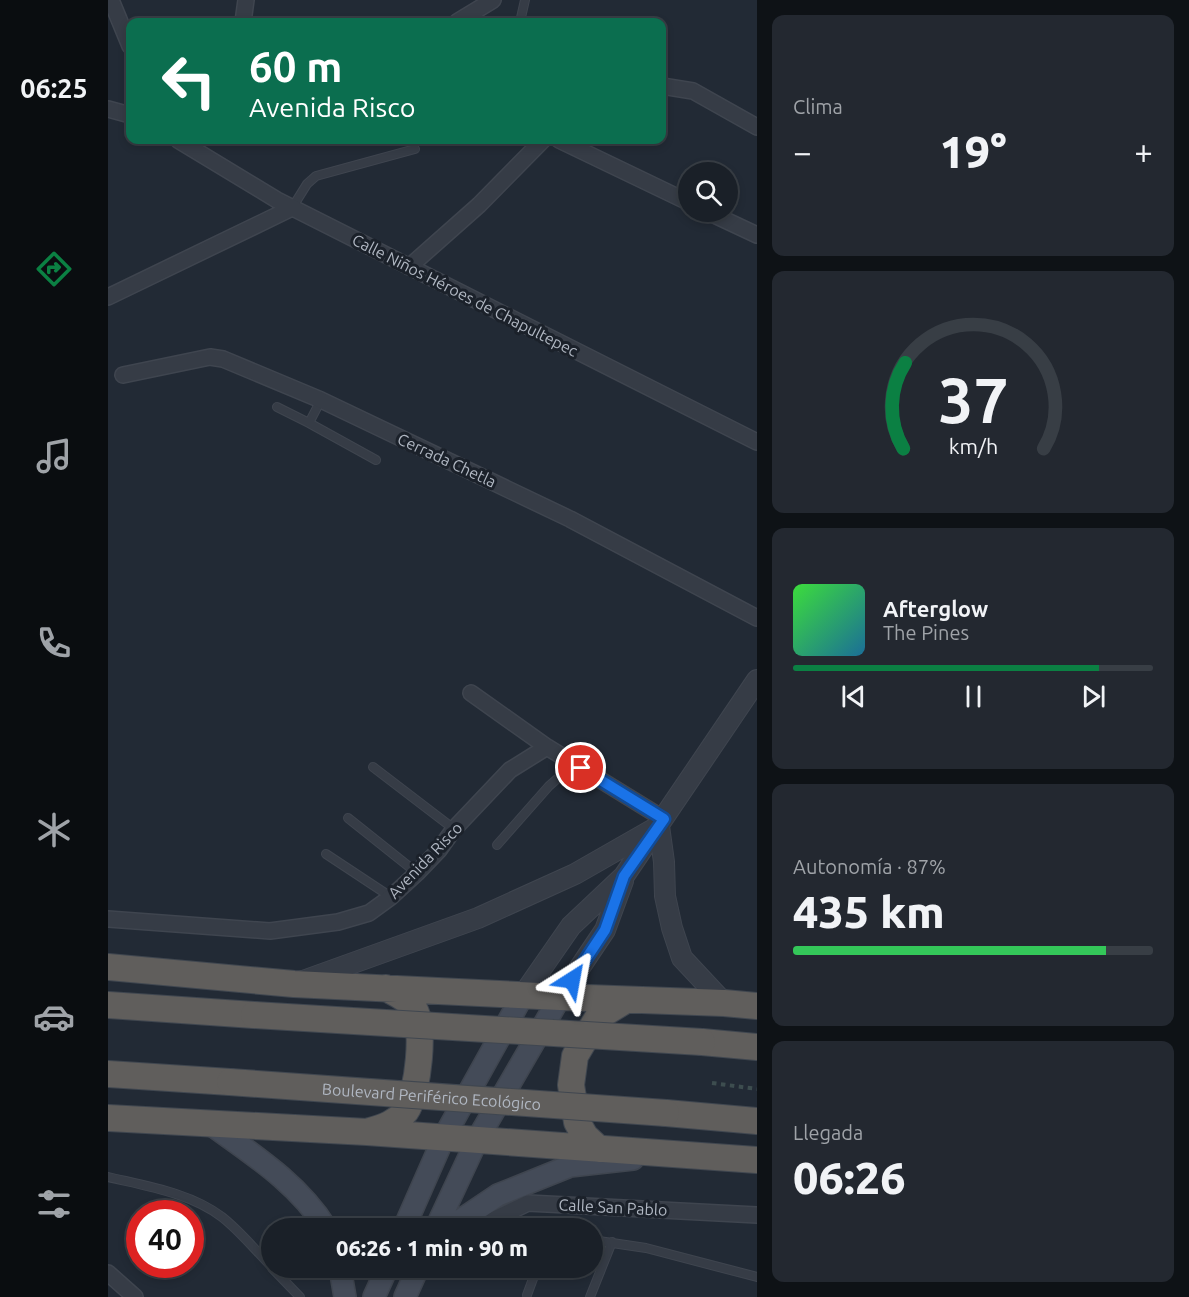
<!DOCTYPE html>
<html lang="es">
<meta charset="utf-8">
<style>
body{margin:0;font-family:Ubuntu,sans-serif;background:#232830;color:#f1f3f6;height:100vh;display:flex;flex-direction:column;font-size:22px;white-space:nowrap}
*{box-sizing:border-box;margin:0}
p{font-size:20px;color:#9fa3a8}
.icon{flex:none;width:33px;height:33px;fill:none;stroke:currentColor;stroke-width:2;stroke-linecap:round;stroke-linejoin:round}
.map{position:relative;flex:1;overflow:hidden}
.panel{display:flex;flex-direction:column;gap:15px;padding:15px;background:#0e1216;width:432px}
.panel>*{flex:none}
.banner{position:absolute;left:18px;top:18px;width:540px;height:126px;border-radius:12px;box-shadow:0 3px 9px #0003,0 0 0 2px #383e45;background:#0b6e4f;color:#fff;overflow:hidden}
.controls{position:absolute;left:570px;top:162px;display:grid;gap:12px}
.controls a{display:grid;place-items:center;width:60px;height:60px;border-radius:50%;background:#1a2028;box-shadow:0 3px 9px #0003,0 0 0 2px #383e45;font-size:30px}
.speed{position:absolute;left:18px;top:1200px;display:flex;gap:12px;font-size:30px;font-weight:700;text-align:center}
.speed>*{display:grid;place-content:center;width:78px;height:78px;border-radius:50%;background:#1a2028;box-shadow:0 3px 9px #0003,0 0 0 2px #383e45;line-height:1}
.speed .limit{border:9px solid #d22;background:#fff;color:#111}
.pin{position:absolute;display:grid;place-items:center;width:51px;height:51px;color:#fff;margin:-26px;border:3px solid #fff;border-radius:50%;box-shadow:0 2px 6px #0007}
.me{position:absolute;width:66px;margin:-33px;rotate:34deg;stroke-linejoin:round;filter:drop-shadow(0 0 4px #0008)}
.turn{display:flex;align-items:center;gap:21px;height:126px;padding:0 24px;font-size:27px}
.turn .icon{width:78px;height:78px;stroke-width:2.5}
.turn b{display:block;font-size:42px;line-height:51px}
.big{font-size:45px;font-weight:800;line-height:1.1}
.panel .widget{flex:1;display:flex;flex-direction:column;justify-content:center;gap:9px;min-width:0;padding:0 21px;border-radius:12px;background:#232830}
.panel .dial{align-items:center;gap:0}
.dial svg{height:156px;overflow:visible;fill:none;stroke:#383e45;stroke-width:7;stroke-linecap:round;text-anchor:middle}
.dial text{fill:#f1f3f6;stroke:none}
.song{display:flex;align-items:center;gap:18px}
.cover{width:72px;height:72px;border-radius:9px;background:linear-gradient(135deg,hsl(120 70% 55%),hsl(200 70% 35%))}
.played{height:6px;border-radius:3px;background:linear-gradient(90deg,#0b8043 85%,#383e45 85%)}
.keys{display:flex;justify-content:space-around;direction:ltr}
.heat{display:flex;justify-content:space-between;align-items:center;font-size:33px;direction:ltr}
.charge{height:9px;border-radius:4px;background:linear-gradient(90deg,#34c759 87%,#383e45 0)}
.trip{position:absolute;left:153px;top:1218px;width:342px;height:60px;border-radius:30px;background:#1a2028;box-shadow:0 3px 9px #0003,0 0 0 2px #383e45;font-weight:800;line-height:60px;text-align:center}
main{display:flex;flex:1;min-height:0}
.tab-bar{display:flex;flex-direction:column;width:108px;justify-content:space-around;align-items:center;background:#0a0d10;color:#9fa3a8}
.tab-bar .icon{width:42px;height:42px}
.tab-bar .active{color:#0b8043}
.tab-bar b{font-size:27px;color:#f1f3f6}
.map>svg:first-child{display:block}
</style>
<main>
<nav class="tab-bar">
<b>06:25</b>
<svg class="icon active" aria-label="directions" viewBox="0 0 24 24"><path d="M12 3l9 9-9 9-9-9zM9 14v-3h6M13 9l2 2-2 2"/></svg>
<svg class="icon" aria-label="music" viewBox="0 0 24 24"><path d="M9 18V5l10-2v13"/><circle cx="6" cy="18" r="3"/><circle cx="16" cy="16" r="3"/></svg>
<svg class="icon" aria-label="phone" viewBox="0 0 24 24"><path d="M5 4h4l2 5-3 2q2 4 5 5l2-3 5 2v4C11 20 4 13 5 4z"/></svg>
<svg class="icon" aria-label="climate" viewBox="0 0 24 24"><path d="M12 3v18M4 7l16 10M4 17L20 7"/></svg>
<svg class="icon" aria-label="car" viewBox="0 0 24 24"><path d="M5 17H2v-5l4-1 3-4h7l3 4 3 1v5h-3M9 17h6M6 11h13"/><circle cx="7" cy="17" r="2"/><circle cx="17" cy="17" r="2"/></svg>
<svg class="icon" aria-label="filters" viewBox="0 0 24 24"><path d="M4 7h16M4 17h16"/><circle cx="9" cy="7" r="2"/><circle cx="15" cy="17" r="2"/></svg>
</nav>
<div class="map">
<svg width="649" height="1297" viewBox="0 0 649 1297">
<rect width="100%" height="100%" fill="#222a35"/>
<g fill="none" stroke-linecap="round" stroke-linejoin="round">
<defs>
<path id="service" d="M412 22 417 0
M184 208 199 184 208 176 307 149
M213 400 201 423 268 460
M169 407 201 423
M265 767 346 829
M240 818 309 873
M389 845 441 786 449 779 473 768
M218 854 283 897
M0 1177C38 1186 83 1193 114 1217 132 1231 148 1251 164 1267
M383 1221 403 1228
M484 1240 538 1248 649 1277
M164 1268 192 1297
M419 1295 429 1268
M482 1297 504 1242"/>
<path id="minor" d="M3 0 22 46
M135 22 138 0
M349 22 385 0
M554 86 585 91 649 127
M0 109 22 115
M70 140 169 200 649 442
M451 140 580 202
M600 212 649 235
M301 267 371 205 435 140
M0 297 184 208
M15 375 102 357 115 359 213 400 462 519 649 618
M363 693 439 747
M0 919 162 931 230 922 261 913 283 897 309 873 331 850 346 829 402 770 439 747 556 819
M368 1228 420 1203 649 1215
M0 1273 27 1297"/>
<path id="tertiary" d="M195 981 370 918 467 874 551 826 556 862 557 896 564 928 574 958 616 1003
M415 995 463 926 516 876 649 680
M452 997 497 930 515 881"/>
<path id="secondary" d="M101 1123C144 1154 190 1183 218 1228
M296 1228 336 1137 415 995
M328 1228 369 1140 452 997
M341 1228 390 1195 462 1166 525 1159
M232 1268 237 1297
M266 1297 279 1268
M297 1297 310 1268"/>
<path id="trunk" d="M0 967 186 984 452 997 616 1003 649 1006
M0 1005 146 1015
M594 1042 649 1047
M0 1074 122 1082
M558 1113 649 1121
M0 1118 259 1132 649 1160
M262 1131C276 1127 288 1123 298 1111 310 1094 318 1024 305 1007 299 998 287 993 278 988
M491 1149 477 1136 469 1122 463 1085 467 1056 490 1017 518 1000"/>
</defs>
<use href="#service" stroke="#3f454f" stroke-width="10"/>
<use href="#minor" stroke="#3f454f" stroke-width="18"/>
<use href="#tertiary" stroke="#3f454f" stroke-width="22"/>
<use href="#secondary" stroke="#3f454f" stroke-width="24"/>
<use href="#trunk" stroke="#404750" stroke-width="28"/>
<path stroke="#3d4d4f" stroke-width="4" stroke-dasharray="4.5 4.5" stroke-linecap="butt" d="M604 1083 649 1089"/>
<use href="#service" stroke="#363c46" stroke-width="8"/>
<use href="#minor" stroke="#363c46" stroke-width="15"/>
<use href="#tertiary" stroke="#363c46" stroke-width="20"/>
<use href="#secondary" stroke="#444b58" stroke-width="21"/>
<use href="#trunk" stroke="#605e5c" stroke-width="26"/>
<defs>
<g id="trunk-bridge">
<path d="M146 1015 594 1042"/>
<path id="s1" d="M122 1082 558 1113"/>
</g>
</defs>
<use href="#trunk-bridge" stroke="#404750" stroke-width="28" stroke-linecap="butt"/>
<use href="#trunk-bridge" stroke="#605e5c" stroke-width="26"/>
</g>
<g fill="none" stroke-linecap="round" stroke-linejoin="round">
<defs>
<path id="route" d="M464 980 497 930 516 876 556 819 473 768"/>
</defs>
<use href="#route" stroke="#114b97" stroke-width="15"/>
<use href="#route" stroke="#1a73e8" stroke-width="10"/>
</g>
<g text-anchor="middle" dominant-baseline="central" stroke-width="6" stroke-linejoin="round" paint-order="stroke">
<g font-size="16" fill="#b0b7c2" stroke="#1b212a">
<text transform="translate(357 295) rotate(27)">Calle Niños Héroes de Chapultepec</text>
<text transform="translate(339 460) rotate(25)">Cerrada Chetla</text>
<text transform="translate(317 860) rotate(-46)">Avenida Risco</text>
<text stroke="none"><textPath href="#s1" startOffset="202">Boulevard Periférico Ecológico</textPath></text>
<text transform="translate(505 1207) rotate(3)">Calle San Pablo</text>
</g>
</g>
</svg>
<div class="controls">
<a><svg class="icon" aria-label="search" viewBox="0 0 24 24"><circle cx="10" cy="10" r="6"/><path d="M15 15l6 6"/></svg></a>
</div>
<div class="speed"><div class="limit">40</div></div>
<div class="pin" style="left:473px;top:768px;background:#d93025"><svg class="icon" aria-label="arrive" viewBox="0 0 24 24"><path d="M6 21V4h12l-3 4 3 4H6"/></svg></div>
<svg class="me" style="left:464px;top:980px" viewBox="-20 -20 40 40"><path d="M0-17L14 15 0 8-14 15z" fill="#1a73e8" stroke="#fff" stroke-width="4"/></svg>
<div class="trip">06:26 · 1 min · 90 m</div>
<div class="banner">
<div class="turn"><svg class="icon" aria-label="left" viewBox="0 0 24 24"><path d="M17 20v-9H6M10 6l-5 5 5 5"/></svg><div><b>60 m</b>Avenida Risco</div></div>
</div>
</div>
<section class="panel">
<div class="widget"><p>Clima</p>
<div class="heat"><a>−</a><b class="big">19°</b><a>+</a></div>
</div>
<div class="widget dial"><svg viewBox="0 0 100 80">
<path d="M14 69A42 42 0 1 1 86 69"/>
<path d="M14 69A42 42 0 0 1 15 25" stroke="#0b8043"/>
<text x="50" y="56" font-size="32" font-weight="700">37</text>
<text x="50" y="72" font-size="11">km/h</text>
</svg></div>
<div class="widget">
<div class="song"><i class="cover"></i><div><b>Afterglow</b><p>The Pines</p></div></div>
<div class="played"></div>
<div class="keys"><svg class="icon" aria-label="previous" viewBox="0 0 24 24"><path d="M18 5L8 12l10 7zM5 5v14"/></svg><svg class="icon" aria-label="pause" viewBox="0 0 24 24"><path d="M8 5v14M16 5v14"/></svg><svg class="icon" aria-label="next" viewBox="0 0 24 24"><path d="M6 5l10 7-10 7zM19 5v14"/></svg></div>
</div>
<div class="widget"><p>Autonomía · 87%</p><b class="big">435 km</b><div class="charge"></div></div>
<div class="widget"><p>Llegada</p><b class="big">06:26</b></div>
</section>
</main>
